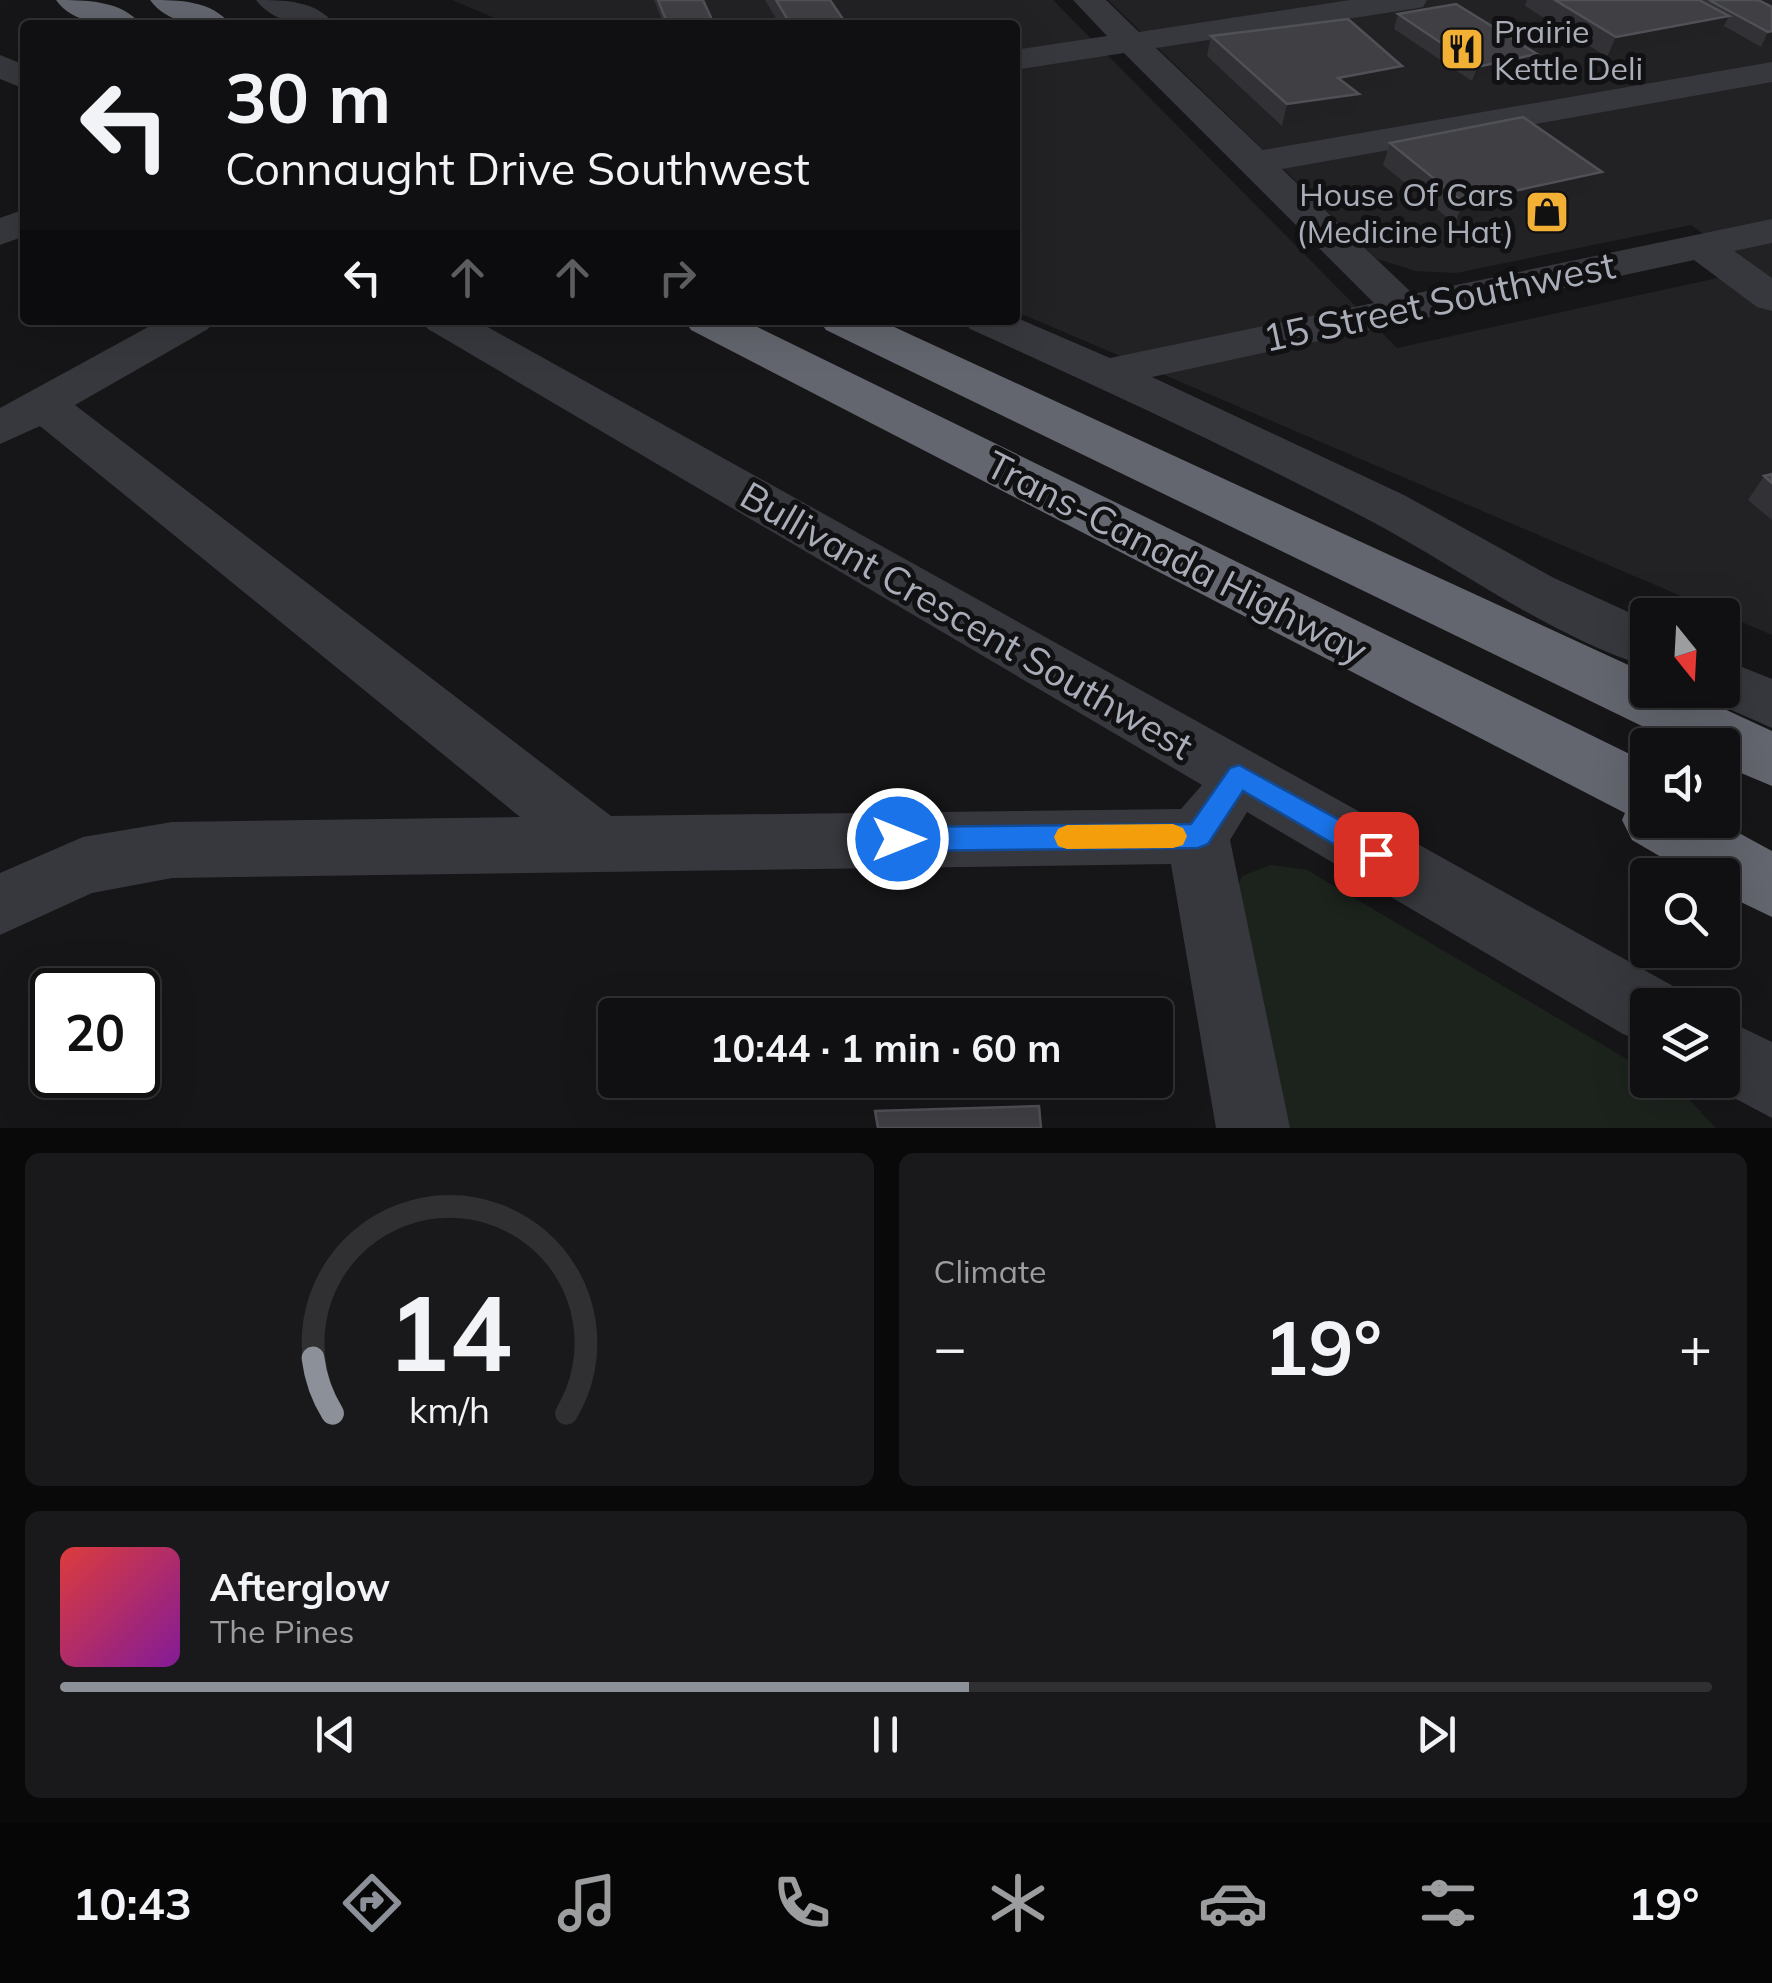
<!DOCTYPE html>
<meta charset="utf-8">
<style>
body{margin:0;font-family:Mulish,sans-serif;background:#19191b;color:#f1f3f6;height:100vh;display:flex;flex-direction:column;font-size:38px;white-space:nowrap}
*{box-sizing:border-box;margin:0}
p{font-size:32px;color:#9c9d9f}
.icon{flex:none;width:55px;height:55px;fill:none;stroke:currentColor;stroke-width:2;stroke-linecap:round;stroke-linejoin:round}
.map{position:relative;height:1128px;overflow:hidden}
.side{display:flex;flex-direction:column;gap:25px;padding:25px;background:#09090a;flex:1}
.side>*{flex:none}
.hud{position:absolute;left:20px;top:20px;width:1000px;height:305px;border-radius:10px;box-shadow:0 10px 40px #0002,0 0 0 2px #303032;background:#101012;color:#f1f3f6;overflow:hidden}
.needle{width:65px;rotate:162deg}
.tools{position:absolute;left:1630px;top:598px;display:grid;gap:20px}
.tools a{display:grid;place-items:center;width:110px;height:110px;border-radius:10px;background:#101012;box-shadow:0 10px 40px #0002,0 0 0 2px #303032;font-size:50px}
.speed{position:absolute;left:30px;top:968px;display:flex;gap:20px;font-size:50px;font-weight:700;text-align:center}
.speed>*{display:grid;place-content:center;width:130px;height:130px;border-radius:50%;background:#101012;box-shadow:0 10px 40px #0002,0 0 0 2px #303032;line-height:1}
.speed .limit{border:5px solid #111;border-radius:15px;background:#fff;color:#111}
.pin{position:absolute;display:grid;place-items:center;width:85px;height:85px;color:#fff;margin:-42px;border-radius:20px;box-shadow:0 5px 15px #0006}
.me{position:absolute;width:110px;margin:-55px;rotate:90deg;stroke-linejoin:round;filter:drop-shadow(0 0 8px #0008)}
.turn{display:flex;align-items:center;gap:35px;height:210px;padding:0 40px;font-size:45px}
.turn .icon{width:130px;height:130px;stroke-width:2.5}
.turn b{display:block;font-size:70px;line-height:85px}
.lanes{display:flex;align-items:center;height:95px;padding:0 40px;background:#0003;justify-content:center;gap:50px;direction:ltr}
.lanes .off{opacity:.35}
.big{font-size:75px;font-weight:700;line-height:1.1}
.side .tile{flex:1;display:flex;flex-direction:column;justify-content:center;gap:15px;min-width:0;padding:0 35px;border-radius:15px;background:#19191b}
.side .dial{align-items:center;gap:0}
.dial svg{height:260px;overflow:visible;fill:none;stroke:#303032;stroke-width:7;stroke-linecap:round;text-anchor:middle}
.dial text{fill:#f1f3f6;stroke:none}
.song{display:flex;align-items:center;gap:30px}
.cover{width:120px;height:120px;border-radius:15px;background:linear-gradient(135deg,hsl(0 70% 55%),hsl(290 70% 35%))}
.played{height:10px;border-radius:5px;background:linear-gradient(90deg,#8c9099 55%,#303032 55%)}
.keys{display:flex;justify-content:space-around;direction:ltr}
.heat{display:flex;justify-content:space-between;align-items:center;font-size:55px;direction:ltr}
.side .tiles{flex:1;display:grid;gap:25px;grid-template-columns:1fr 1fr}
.tile:last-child{grid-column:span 2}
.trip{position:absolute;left:598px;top:998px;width:575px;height:100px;border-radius:10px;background:#101012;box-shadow:0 10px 40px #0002,0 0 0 2px #303032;font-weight:700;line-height:100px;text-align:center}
.tabs{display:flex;height:160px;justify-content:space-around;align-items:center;background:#060607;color:#9c9d9f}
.tabs .icon{width:70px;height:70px}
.tabs .selected{color:#8c9099}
.tabs b{font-size:45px;color:#f1f3f6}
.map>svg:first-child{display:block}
</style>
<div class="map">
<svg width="1772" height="1128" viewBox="0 0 1772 1128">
<rect width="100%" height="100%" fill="#161618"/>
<path fill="#222225" d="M452 0H1053L1397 348 1754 270 1691 225 1456 273 1416 271 1377 259 1108 0H1772V635L1015 311V25H511Z"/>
<path fill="#1c231d" d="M1271 865 1307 870 1647 1071 1648 1080C1678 1080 1696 1108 1716 1128H1281L1229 910 1242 876Z"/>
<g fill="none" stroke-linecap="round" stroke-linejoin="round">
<path fill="#37383d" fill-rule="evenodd" d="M256 0C283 0 317 0 335 25 307 25 275 25 256 0Z
M1073 0H1106L1139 32 1350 0H1427L1423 7 1412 9 1156 48 1263 150 1772 62V82L1282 169 1413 294 1772 219V243L1734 251 1772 278V311L1757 307 1694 260 1152 377 1404 495 1554 578 1648 621V667C1547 635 1460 568 1367 519 1237 451 1103 389 970 329L963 320 1015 317 1110 358 1374 303 1124 53 1015 70V50L1107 36Z
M0 55 25 65V89L0 79Z
M25 209V236L0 245V218Z
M161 320H215L208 329 75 405 611 816 1181 809 1202 785 428 329 421 320H475L1673 986 1681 1005H1648V1044L1623 1034 1247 812 1230 840 1290 1128H1216L1171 864 172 878 92 893 0 935V873L83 837 172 822 520 817 40 426 0 444V408Z
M1722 659 1772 679V728L1702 697 1698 690H1722Z
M1722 1018 1772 1042V1118L1700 1080H1722Z"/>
<path fill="#63666e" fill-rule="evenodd" d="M56 0C84 0 123 0 141 25 112 25 74 26 56 0Z
M150 0C178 0 212 0 231 25 202 25 169 26 150 0Z
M684 320H743L1648 763V820H1715L1772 851V917L1722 893V875H1692L1632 840 1622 820 1625 813 691 330Z
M819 320H879L1648 674V690H1683L1772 731V786L1722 765V745H1681L826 330Z"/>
</g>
<path fill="#323236" d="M654 0H703L714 25H664Z
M765 0H830L847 25H780Z
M1527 0H1758L1772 7V44L1761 47 1724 26 1719 36 1607 57 1525 6Z
M1398 14 1532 69 1472 81 1394 29Z
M1211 36 1395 87 1358 94 1353 116 1282 126 1207 56Z
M1390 143 1602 172 1592 194 1455 224 1383 165Z
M1772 474V520L1748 500 1764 476Z"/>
<path fill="#212124" d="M1729 16 1719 36 1607 57 1616 37Z
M1772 31V44L1761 47 1768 32Z
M1537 54 1532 69 1472 81 1477 67Z
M1402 66 1395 87 1352 95 1359 94 1353 116 1282 126 1287 104 1338 78Z
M1602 172 1592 194 1455 224 1463 202Z"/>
<path fill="#3f3f44" stroke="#4f5156" stroke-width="2.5" d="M658 0H703L713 22 689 25H668Z
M776 0H830L847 25H791Z
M1555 0H1699L1729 16 1616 37Z
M1709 0H1758L1772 7V31L1768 32Z
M1456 4 1537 54 1477 67 1398 14Z
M1348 19 1402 66 1338 78 1359 94 1287 104 1211 36Z
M1523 117 1602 172 1463 202 1390 143Z
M1772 474V483L1764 476Z
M1039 1106 1041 1128H878L875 1111Z"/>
<path fill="#1a73e8" stroke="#114b97" stroke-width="2.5" d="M1239 765 1385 845 1389 854 1385 863 1376 866 1366 863 1243 791 1208 844 1198 848 898 851 888 847 884 839 888 830 898 827 1191 824 1230 768Z"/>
<path fill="#f59e0b" d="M1173 824 1183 828 1187 836 1183 845 1173 848 1067 849 1058 846 1054 837 1058 829 1067 825Z"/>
<defs>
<symbol id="restaurant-square" viewBox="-11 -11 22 22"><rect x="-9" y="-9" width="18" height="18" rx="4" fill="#f2b134" stroke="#111113"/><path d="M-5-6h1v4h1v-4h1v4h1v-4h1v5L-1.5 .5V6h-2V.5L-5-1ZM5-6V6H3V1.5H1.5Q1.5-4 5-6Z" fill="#111"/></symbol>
<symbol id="shop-square" viewBox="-11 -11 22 22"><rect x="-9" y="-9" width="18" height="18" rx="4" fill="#f2b134" stroke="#111113"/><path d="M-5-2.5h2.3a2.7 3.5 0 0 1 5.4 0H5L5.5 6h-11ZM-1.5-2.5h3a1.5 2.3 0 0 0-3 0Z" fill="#111"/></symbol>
</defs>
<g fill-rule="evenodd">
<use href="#restaurant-square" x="1437" y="24" width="50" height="50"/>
<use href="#shop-square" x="1522" y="187" width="50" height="50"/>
</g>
<g text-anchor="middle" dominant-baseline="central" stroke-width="10" stroke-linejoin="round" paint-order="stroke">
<g font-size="32" fill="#a8adb8" stroke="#111113" text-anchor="start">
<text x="1494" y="31">Prairie<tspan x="1494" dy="37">Kettle Deli</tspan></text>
<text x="1514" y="194" text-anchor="end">House Of Cars<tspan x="1514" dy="37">(Medicine Hat)</tspan></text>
</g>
<g font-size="38" fill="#a8adb8" stroke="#111113">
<text transform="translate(1439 301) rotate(-12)">15 Street Southwest</text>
<text transform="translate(1177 557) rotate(27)">Trans-Canada Highway</text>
<text transform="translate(967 620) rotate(30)">Bullivant Crescent Southwest</text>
</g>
</g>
</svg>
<div class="tools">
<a><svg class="needle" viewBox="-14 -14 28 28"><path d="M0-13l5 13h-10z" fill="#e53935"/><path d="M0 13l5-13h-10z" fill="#9c9d9f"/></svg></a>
<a><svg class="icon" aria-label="sound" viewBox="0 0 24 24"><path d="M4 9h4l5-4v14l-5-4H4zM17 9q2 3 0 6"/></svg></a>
<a><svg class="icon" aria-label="search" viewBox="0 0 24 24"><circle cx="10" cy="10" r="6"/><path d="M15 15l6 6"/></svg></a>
<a><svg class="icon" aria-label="layers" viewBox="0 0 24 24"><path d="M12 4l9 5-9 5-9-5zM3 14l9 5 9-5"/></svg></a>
</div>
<div class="speed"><div class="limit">20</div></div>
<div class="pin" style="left:1376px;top:854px;background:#d93025"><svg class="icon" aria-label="arrive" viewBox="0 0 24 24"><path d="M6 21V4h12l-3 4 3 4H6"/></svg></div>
<svg class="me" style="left:898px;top:839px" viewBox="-20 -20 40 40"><circle r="17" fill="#1a73e8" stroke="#fff" stroke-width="3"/><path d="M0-11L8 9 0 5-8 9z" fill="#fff"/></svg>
<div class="trip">10:44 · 1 min · 60 m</div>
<div class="hud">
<div class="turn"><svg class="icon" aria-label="left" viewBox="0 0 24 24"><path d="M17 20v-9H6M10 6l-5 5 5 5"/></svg><div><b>30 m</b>Connaught Drive Southwest</div></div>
<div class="lanes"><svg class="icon" aria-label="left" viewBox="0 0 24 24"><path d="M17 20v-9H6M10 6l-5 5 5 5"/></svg><svg class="icon off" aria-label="ahead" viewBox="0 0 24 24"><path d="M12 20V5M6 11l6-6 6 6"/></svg><svg class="icon off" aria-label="ahead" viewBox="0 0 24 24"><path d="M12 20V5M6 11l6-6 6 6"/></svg><svg class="icon off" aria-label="right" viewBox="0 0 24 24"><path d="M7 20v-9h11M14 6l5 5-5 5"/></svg></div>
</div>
</div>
<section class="side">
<div class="tiles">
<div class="tile dial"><svg viewBox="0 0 100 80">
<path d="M14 69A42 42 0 1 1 86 69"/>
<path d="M14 69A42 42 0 0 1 8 52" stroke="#8c9099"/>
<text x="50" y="56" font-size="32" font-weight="700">14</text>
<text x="50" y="72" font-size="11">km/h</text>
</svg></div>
<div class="tile"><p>Climate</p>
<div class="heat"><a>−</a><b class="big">19°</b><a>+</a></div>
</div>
<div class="tile">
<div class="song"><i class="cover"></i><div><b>Afterglow</b><p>The Pines</p></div></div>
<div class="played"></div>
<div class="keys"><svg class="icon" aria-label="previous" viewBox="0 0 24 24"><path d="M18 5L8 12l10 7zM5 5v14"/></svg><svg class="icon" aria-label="pause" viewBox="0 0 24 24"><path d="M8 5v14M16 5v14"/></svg><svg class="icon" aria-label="next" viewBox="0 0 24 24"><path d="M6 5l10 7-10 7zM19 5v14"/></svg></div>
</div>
</div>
</section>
<nav class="tabs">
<b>10:43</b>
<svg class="icon selected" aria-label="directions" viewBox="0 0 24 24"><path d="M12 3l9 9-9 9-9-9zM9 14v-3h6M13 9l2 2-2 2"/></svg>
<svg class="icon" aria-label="music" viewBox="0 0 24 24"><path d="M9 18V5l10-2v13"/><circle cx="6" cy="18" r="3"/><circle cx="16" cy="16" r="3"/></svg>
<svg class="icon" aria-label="phone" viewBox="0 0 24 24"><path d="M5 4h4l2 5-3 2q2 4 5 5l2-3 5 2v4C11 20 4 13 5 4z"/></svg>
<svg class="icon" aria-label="climate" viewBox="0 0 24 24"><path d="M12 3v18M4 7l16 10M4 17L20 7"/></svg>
<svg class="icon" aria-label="car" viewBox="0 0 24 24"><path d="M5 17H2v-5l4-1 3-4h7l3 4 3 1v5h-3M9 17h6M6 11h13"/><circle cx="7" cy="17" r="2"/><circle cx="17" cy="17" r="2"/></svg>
<svg class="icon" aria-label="filters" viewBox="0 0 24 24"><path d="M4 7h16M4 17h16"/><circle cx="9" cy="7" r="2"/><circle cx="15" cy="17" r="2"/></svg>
<b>19°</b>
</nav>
